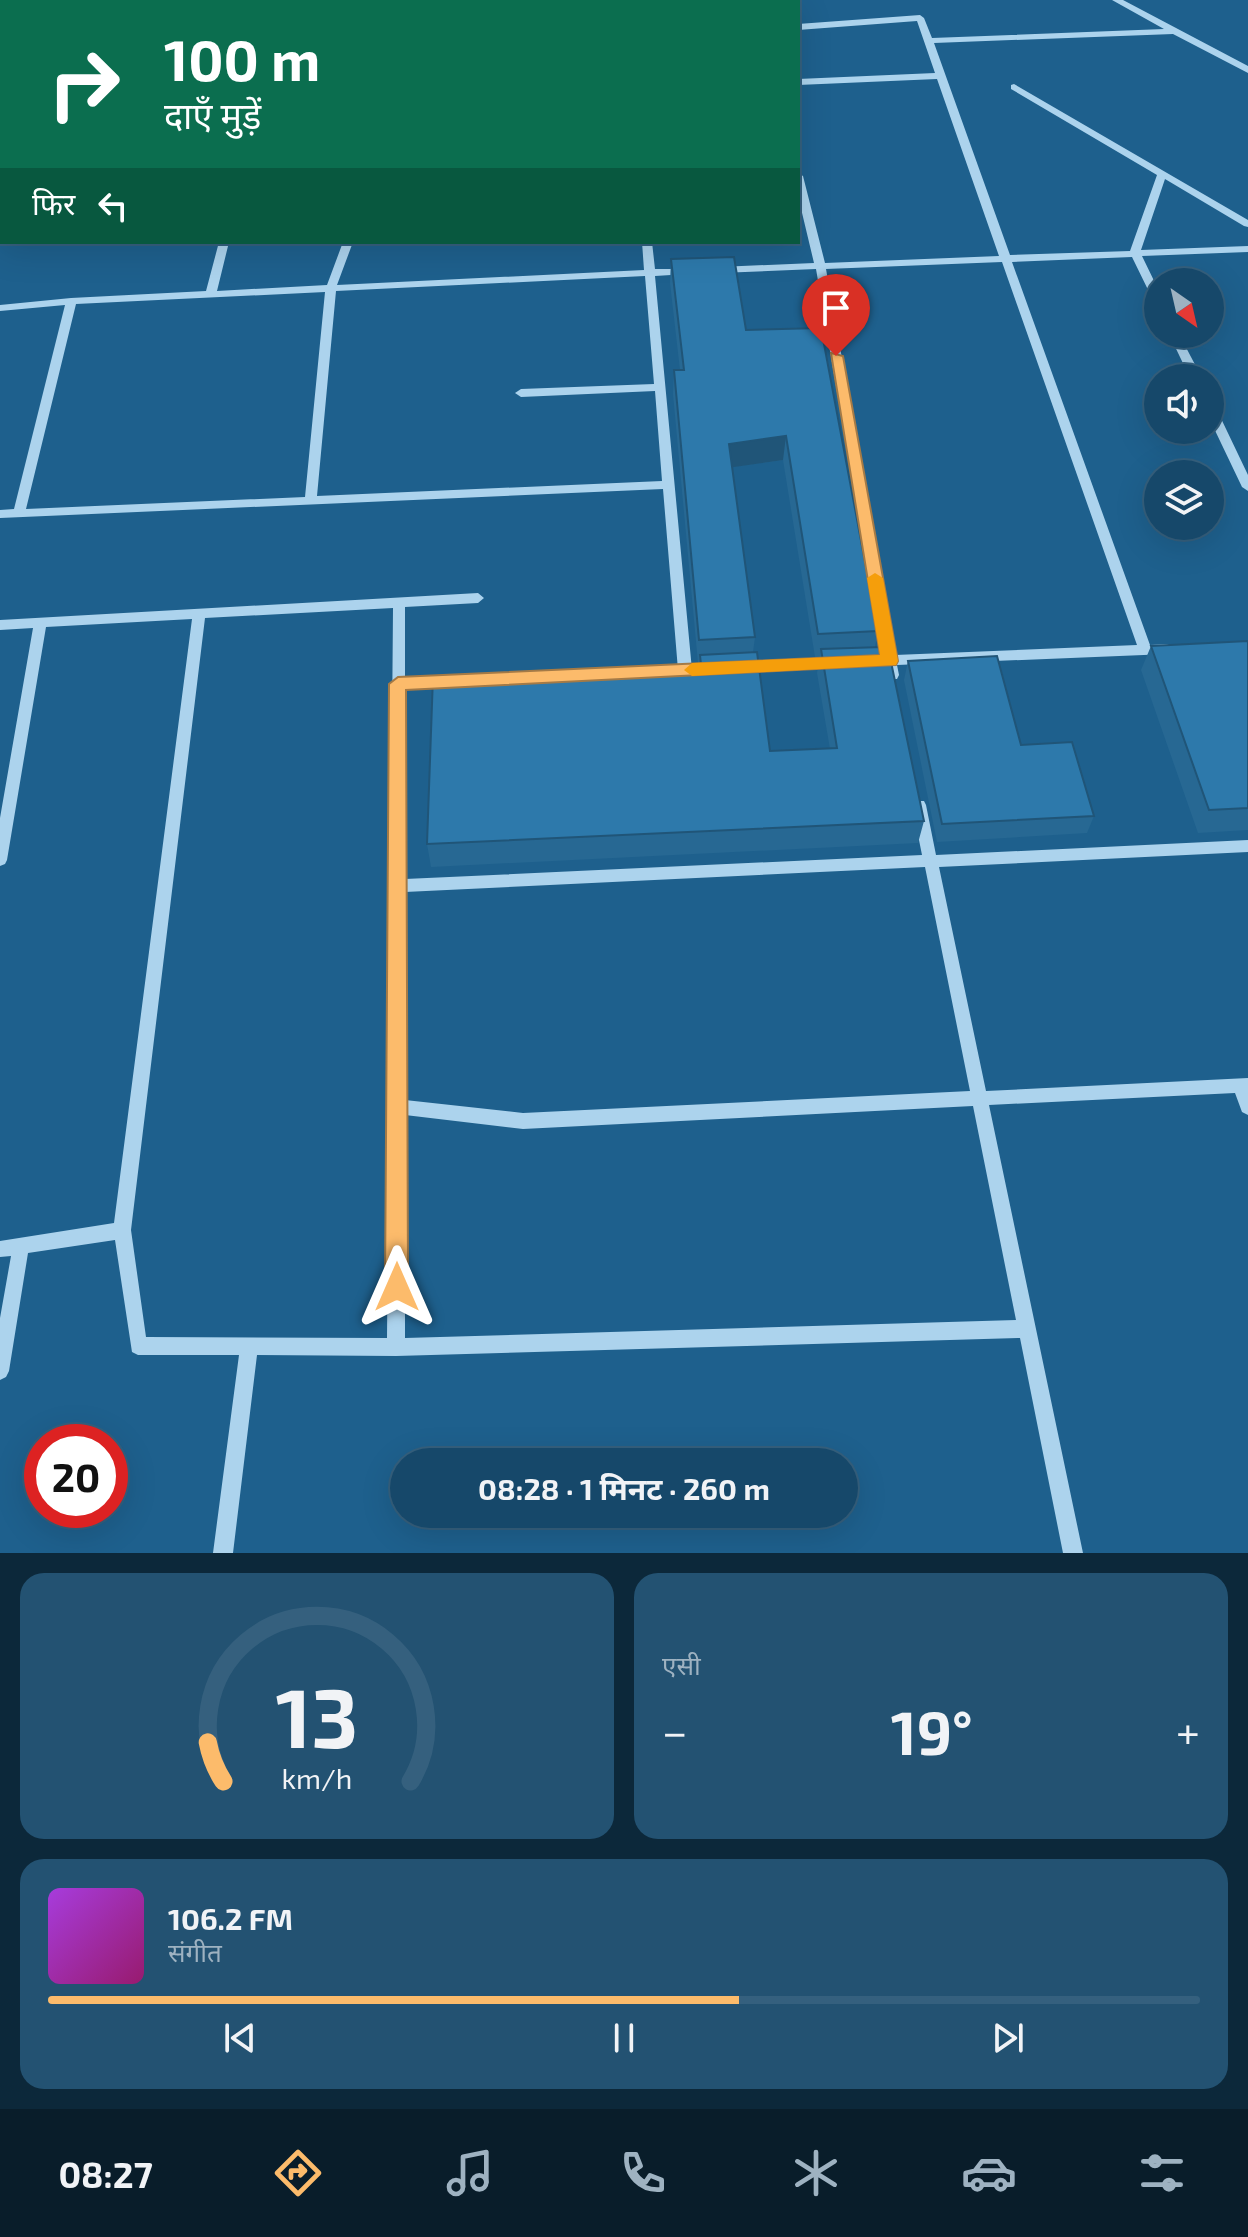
<!DOCTYPE html>
<html lang="hi">
<meta charset="utf-8">
<style>
body{margin:0;font-family:"Exo 2","Noto Sans Devanagari",sans-serif;background:#235272;color:#f1f3f6;height:100vh;display:flex;flex-direction:column;font-size:30px;white-space:nowrap}
*{box-sizing:border-box;margin:0}
p{font-size:26px;color:#9eb2c1}
.icon{flex:none;width:44px;height:44px;fill:none;stroke:currentColor;stroke-width:2;stroke-linecap:round;stroke-linejoin:round}
.map{position:relative;height:1553px;overflow:hidden}
.drawer{display:flex;flex-direction:column;gap:20px;padding:20px;background:#0c283a;flex:1}
.drawer>*{flex:none}
.hud{position:absolute;left:0px;top:0px;width:800px;height:244px;box-shadow:0 8px 32px #0002,0 0 0 2px #35607e;background:#0b6e4f;color:#fff;overflow:hidden}
.needle{width:52px;rotate:146deg}
.buttons{position:absolute;left:1144px;top:268px;display:grid;gap:16px}
.buttons a{display:grid;place-items:center;width:80px;height:80px;border-radius:50%;background:#16486a;box-shadow:0 8px 32px #0002,0 0 0 2px #35607e;font-size:40px}
.speed{position:absolute;left:24px;top:1424px;display:flex;gap:16px;font-size:40px;font-weight:700;text-align:center}
.speed>*{display:grid;place-content:center;width:104px;height:104px;border-radius:50%;background:#16486a;box-shadow:0 8px 32px #0002,0 0 0 2px #35607e;line-height:1}
.speed .limit{border:12px solid #d22;background:#fff;color:#111}
.pin{position:absolute;display:grid;place-items:center;width:68px;height:68px;color:#fff;margin:-82px -34px;border-radius:50% 50% 50% 0;rotate:-45deg;box-shadow:0 0 8px #0007}
.pin .icon{rotate:45deg}
.me{position:absolute;width:88px;margin:-44px;rotate:0deg;stroke-linejoin:round;filter:drop-shadow(0 0 6px #0008)}
.turn{display:flex;align-items:center;gap:28px;height:168px;padding:0 32px;font-size:36px}
.turn .icon{width:104px;height:104px;stroke-width:2.5}
.turn b{display:block;font-size:56px;line-height:68px}
.then{display:flex;align-items:center;height:76px;padding:0 32px;background:#0003;gap:16px;font-size:30px}
.big{font-size:60px;font-weight:700;line-height:1.1}
.drawer .card{flex:1;display:flex;flex-direction:column;justify-content:center;gap:12px;min-width:0;padding:0 28px;border-radius:24px;background:#235272}
.drawer .dial{align-items:center;gap:0}
.dial svg{height:208px;overflow:visible;fill:none;stroke:#35607e;stroke-width:7;stroke-linecap:round;text-anchor:middle}
.dial text{fill:#f1f3f6;stroke:none}
.song{display:flex;align-items:center;gap:24px}
.cover{width:96px;height:96px;border-radius:12px;background:linear-gradient(135deg,hsl(280 70% 55%),hsl(320 70% 35%))}
.played{height:8px;border-radius:4px;background:linear-gradient(90deg,#fcbb6b 60%,#35607e 60%)}
.keys{display:flex;justify-content:space-around;direction:ltr}
.heat{display:flex;justify-content:space-between;align-items:center;font-size:44px;direction:ltr}
.drawer .tiles{flex:1;display:grid;gap:20px;grid-template-columns:1fr 1fr}
.card:last-child{grid-column:span 2}
.trip{position:absolute;left:390px;top:1448px;width:468px;height:80px;border-radius:40px;background:#16486a;box-shadow:0 8px 32px #0002,0 0 0 2px #35607e;font-weight:700;line-height:80px;text-align:center}
.tabs{display:flex;height:128px;justify-content:space-around;align-items:center;background:#091d2a;color:#9eb2c1}
.tabs .icon{width:56px;height:56px}
.tabs .selected{color:#fcbb6b}
.tabs b{font-size:36px;color:#f1f3f6}
.map>svg:first-child{display:block}
</style>
<div class="map">
<svg width="1248" height="1553" viewBox="0 0 1248 1553">
<rect width="100%" height="100%" fill="#1e608d"/>
<g fill="none" stroke-linecap="round" stroke-linejoin="round">
<path fill="#acd3ed" fill-rule="evenodd" d="M14 0H23L24 2H15Z
M192 0H201L202 2H193Z
M527 0H535L536 2H528Z
M1112 0H1123L1248 66V73L1173 34 934 43 1010 255 1130 251 1157 175 1011 89V85L1014 84 1248 220V227L1244 226 1165 179 1141 250 1248 246V252L1142 256 1158 289V303L1153 300 1132 257 1012 262 1150 645 1168 644 1175 649 1168 654 897 665 899 675 897 679H887L884 666 876 665 874 661 876 657 882 656 816 269 719 273 714 270 719 267 814 263 798 196V173L803 176 825 263 999 256 937 79 798 85V79L935 73 917 21 798 30V24L920 15 924 18 932 38 1164 29ZM1002 262 1137 645 895 655 826 269Z
M2 49V55L0 56V50Z
M219 242H229L217 291 327 285 343 242H353L337 285 644 270 642 242H652L655 269H691L692 271 687 274 655 276 692 670 690 674H680L678 670 663 489 0 518V510L14 509 65 305 0 311V305L71 298 206 291ZM645 276 654 384 521 389 515 393 521 397 655 391 662 481 317 496 336 291ZM325 292 305 497 26 509 76 304Z
M1169 334H1179L1202 378H1190Z
M1210 404 1216 408 1248 475V491L1242 487 1210 420Z
M478 593 484 598 478 603 405 607V678L452 676 459 681 452 686 405 689V879L922 855 912 805 914 801H924L926 805 936 855 1248 840V852L939 867 986 1091 1248 1078V1115L1242 1112 1235 1093 989 1105 1083 1553H1063L1020 1338 396 1356 257 1355 233 1553H213L239 1355H138L132 1352 115 1240 28 1253 9 1371 6 1377 0 1380V1318L11 1256 0 1257V1241L114 1223 192 619 46 627 7 860 5 864 0 866V818L33 628 0 630V620ZM393 608 387 1338 146 1337 131 1230 205 618ZM925 867 970 1091 523 1113 405 1100V892ZM973 1106 1016 1320 405 1338V1115L523 1129Z
M836 658 843 663 836 668 741 673 734 668 741 663Z"/>
</g>
<path fill="#276893" fill-rule="evenodd" d="M671 259 746 330 878 631 875 647 924 821 918 843 431 867 427 844 700 665V663H698L673 394 674 370H680L670 283ZM783 460 815 657H820L817 673 830 749 770 751 753 652 755 637 732 467Z
M1248 641V830L1198 833 1141 670 1151 646Z
M908 661 1021 745 1094 816 1087 833 937 842 904 680Z"/>
<path fill="#205578" d="M786 436 783 460 727 468 729 444Z"/>
<path fill="#2d79ab" stroke="#205578" stroke-width="2" d="M734 257 746 330 821 328 878 631 818 634 786 436 729 444 755 637 699 640 674 370H684L671 259Z
M1248 641V808L1209 810 1151 646Z
M882 647 886 657H890L924 821 427 844 433 676 701 665 700 655 757 652 770 751 837 748 821 649Z
M997 656 1021 745 1072 742 1094 816 942 824 908 661Z"/>
<path fill="#fcbb6b" stroke="#a47a46" stroke-width="2" d="M831 353 843 356 898 661 896 665 406 690 408 1287 405 1295 397 1299 389 1295 385 1287 389 684 398 677 880 655Z"/>
<path fill="#f59e0b" d="M875 573 883 578 898 661 896 665 692 676 684 670 692 663 880 655 867 578Z"/>
</svg>
<div class="buttons">
<a><svg class="needle" viewBox="-14 -14 28 28"><path d="M0-13l5 13h-10z" fill="#e53935"/><path d="M0 13l5-13h-10z" fill="#9eb2c1"/></svg></a>
<a><svg class="icon" aria-label="sound" viewBox="0 0 24 24"><path d="M4 9h4l5-4v14l-5-4H4zM17 9q2 3 0 6"/></svg></a>
<a><svg class="icon" aria-label="layers" viewBox="0 0 24 24"><path d="M12 4l9 5-9 5-9-5zM3 14l9 5 9-5"/></svg></a>
</div>
<div class="speed"><div class="limit">20</div></div>
<div class="pin" style="left:836px;top:356px;background:#d93025"><svg class="icon" aria-label="arrive" viewBox="0 0 24 24"><path d="M6 21V4h12l-3 4 3 4H6"/></svg></div>
<svg class="me" style="left:397px;top:1287px" viewBox="-20 -20 40 40"><path d="M0-17L14 15 0 8-14 15z" fill="#fcbb6b" stroke="#fff" stroke-width="4"/></svg>
<div class="trip">08:28 · 1 मिनट · 260 m</div>
<div class="hud">
<div class="turn"><svg class="icon" aria-label="right" viewBox="0 0 24 24"><path d="M7 20v-9h11M14 6l5 5-5 5"/></svg><div><b>100 m</b>दाएँ मुड़ें</div></div>
<div class="then">फिर<svg class="icon" aria-label="left" viewBox="0 0 24 24"><path d="M17 20v-9H6M10 6l-5 5 5 5"/></svg></div>
</div>
</div>
<section class="drawer">
<div class="tiles">
<div class="card dial"><svg viewBox="0 0 100 80">
<path d="M14 69A42 42 0 1 1 86 69"/>
<path d="M14 69A42 42 0 0 1 8 54" stroke="#fcbb6b"/>
<text x="50" y="56" font-size="32" font-weight="700">13</text>
<text x="50" y="72" font-size="11">km/h</text>
</svg></div>
<div class="card"><p>एसी</p>
<div class="heat"><a>−</a><b class="big">19°</b><a>+</a></div>
</div>
<div class="card">
<div class="song"><i class="cover"></i><div><b>106.2 FM</b><p>संगीत</p></div></div>
<div class="played"></div>
<div class="keys"><svg class="icon" aria-label="previous" viewBox="0 0 24 24"><path d="M18 5L8 12l10 7zM5 5v14"/></svg><svg class="icon" aria-label="pause" viewBox="0 0 24 24"><path d="M8 5v14M16 5v14"/></svg><svg class="icon" aria-label="next" viewBox="0 0 24 24"><path d="M6 5l10 7-10 7zM19 5v14"/></svg></div>
</div>
</div>
</section>
<nav class="tabs">
<b>08:27</b>
<svg class="icon selected" aria-label="directions" viewBox="0 0 24 24"><path d="M12 3l9 9-9 9-9-9zM9 14v-3h6M13 9l2 2-2 2"/></svg>
<svg class="icon" aria-label="music" viewBox="0 0 24 24"><path d="M9 18V5l10-2v13"/><circle cx="6" cy="18" r="3"/><circle cx="16" cy="16" r="3"/></svg>
<svg class="icon" aria-label="phone" viewBox="0 0 24 24"><path d="M5 4h4l2 5-3 2q2 4 5 5l2-3 5 2v4C11 20 4 13 5 4z"/></svg>
<svg class="icon" aria-label="climate" viewBox="0 0 24 24"><path d="M12 3v18M4 7l16 10M4 17L20 7"/></svg>
<svg class="icon" aria-label="car" viewBox="0 0 24 24"><path d="M5 17H2v-5l4-1 3-4h7l3 4 3 1v5h-3M9 17h6M6 11h13"/><circle cx="7" cy="17" r="2"/><circle cx="17" cy="17" r="2"/></svg>
<svg class="icon" aria-label="filters" viewBox="0 0 24 24"><path d="M4 7h16M4 17h16"/><circle cx="9" cy="7" r="2"/><circle cx="15" cy="17" r="2"/></svg>
</nav>
